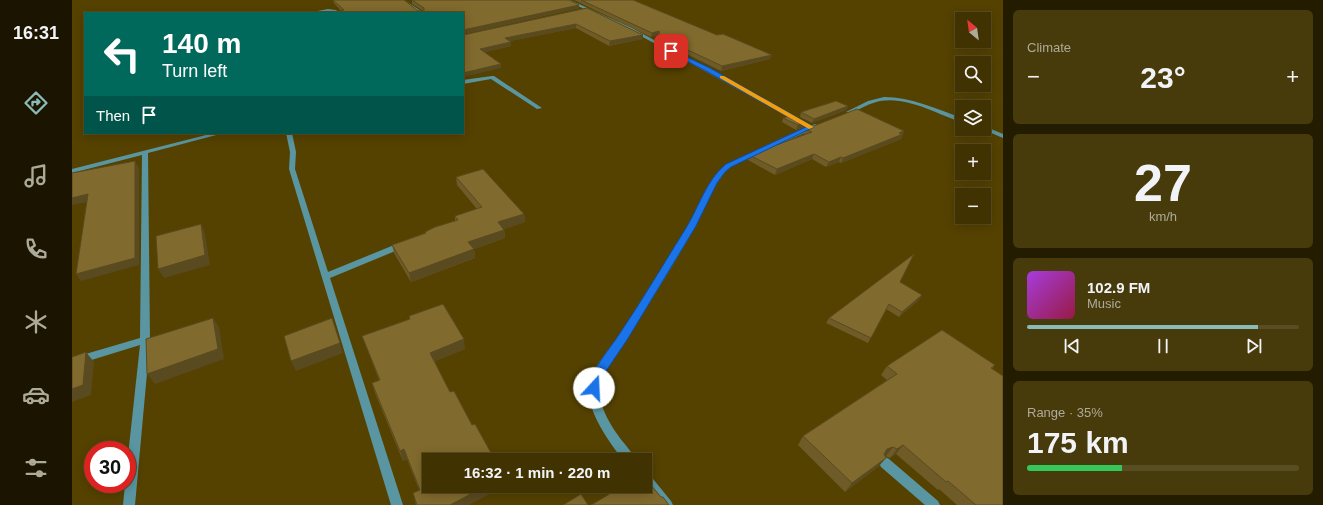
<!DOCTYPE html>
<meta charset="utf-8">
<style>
body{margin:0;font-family:Helvetica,sans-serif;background:#473a0b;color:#f1f3f6;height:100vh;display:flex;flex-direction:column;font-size:15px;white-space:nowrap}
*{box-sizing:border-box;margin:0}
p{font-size:13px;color:#aeaa99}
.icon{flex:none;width:22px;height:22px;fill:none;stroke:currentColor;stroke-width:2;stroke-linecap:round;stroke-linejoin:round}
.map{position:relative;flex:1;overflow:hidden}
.panel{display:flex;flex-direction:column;gap:10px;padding:10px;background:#231c01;width:320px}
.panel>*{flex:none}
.banner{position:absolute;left:12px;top:12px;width:380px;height:122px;border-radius:0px;box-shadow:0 2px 10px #0003,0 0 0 1px #594d23;background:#00695c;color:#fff;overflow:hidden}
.needle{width:26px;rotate:331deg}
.tools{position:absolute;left:883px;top:12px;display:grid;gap:8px}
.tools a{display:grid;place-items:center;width:36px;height:36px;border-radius:0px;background:#403201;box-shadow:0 2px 10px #0003,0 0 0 1px #594d23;font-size:20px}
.speed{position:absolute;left:12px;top:441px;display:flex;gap:8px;font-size:20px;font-weight:700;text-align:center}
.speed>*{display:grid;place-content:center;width:52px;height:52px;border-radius:50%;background:#403201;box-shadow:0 2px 10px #0003,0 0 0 1px #594d23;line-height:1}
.speed .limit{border:6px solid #d22;background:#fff;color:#111}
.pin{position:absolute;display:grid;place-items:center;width:34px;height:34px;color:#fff;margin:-17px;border-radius:8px;box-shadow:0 2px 6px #0006}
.me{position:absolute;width:44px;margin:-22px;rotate:20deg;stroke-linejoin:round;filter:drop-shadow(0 0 3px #0008)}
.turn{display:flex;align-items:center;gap:14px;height:84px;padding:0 12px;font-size:18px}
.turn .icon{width:52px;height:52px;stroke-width:2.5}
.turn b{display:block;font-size:28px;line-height:34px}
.then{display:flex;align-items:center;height:38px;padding:0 12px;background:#0003;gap:8px;font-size:15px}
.big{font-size:30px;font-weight:800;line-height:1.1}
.panel .widget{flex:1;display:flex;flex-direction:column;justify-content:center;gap:6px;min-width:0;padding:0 14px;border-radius:6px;background:#473a0b}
.panel .dial{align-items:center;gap:0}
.dial b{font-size:52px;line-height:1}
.song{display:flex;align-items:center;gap:12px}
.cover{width:48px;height:48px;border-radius:6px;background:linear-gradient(135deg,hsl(280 70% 55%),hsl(340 70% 35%))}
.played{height:4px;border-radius:2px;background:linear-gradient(90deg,#8bbbb9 85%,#594d23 85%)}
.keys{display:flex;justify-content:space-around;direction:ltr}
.heat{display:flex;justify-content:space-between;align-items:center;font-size:22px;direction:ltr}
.charge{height:6px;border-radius:3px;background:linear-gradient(90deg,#34c759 35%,#594d23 0)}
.trip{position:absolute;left:350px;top:453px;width:230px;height:40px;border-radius:0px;background:#403201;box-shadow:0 2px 10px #0003,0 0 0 1px #594d23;font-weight:800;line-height:40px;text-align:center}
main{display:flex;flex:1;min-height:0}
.tab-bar{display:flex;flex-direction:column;width:72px;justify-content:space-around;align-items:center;background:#1a1400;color:#aeaa99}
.tab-bar .icon{width:28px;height:28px}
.tab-bar .current{color:#8bbbb9}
.tab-bar b{font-size:18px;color:#f1f3f6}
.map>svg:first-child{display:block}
</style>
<main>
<nav class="tab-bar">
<b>16:31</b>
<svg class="icon current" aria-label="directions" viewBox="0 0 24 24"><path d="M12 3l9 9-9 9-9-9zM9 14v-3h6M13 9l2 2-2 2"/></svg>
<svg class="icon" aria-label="music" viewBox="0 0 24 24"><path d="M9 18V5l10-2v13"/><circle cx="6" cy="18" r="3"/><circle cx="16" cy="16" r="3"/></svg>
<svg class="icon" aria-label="phone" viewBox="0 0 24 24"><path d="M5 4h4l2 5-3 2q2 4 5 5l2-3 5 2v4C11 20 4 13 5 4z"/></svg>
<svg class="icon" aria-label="climate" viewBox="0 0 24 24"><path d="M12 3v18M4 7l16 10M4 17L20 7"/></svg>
<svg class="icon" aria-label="car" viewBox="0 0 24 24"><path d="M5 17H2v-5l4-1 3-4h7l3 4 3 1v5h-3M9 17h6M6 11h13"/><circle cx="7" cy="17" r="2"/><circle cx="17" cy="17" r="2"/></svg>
<svg class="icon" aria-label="filters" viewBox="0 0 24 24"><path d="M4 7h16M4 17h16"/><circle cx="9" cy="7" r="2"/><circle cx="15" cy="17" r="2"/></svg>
</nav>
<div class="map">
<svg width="931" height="505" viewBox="0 0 931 505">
<rect width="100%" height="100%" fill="#554201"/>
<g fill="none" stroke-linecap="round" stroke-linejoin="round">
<path fill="#5a96a1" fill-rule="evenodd" d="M328 0H332L352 13H347Z
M493 0H498L560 28 731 121 726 122 558 30Z
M256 9 264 10 268 13 256 11 235 13Z
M420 76H422L470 108 465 109 419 79 391 84V80Z
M812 97C839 97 865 109 890 118V122C864 114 836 96 808 101 798 103 788 109 779 113L774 112 796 101Z
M743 124 745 125V127L658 167C641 184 634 206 623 227 603 263 580 298 559 333 549 350 528 368 527 388 527 408 540 428 552 443 556 448 561 454 564 460H551C537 442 514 410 517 387 520 365 540 347 551 330 573 296 595 261 616 226 628 205 635 182 654 165Z
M912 126 931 134V138L910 129H912Z
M142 133H152L76 153 78 340 63 505H51L53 484H55V465L68 345 0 366V358L68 338 70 155 0 173V169Z
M214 133H220L224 152 223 169 256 272 327 243H333L334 245 333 247 258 278 331 505H319L217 169 218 152Z
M813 457 817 459 866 501 868 505H853L809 467 807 463 809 459Z
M573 472 577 474 599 501 601 505H587L572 486H573Z"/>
</g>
<path fill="#6e5b27" d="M261 0 351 11 340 4V0L507 8 391 34V13L269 11 262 3Z
M502 0H561L698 59 649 71 588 41 586 35 579 37Z
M515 8 571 35V39L537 46 504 28 438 41 439 42V46L413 52 429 68 391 35Z
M776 106 774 110 740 123 728 117 729 112Z
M711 118 732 127 724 130 710 122Z
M734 129 832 131 829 139 769 163 767 162 754 167 740 159 703 175 676 160 677 155 733 134H732Z
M384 177 452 214 453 222 432 229 433 238 402 249 403 258 339 282 322 253 320 245 353 233V232L383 221V216L405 209 385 185Z
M828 282 847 300 827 317 814 309 796 343 754 323 757 318Z
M337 316 393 349 363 361 397 505H344L341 493 347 490 335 459 331 461 303 393 300 383 307 380 294 346 290 336 338 319Z
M923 365 920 369 931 505H885L867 489 866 490 824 454 818 458 813 456 807 466 773 492 726 445 731 436 815 380 809 375 815 366Z"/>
<path fill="#5a4a20" d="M507 5V8L391 34V30Z
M504 24V28L433 42V38Z
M587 31 586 35 579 37 580 33Z
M571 35V39L537 46 538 41Z
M439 42V46L409 53 408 49Z
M700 55 698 59 649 71 650 66Z
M429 64V68L391 77V73Z
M776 106 774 110 740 123 742 119Z
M733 122 732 127 724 130 726 125Z
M832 131 829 139 769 163 771 158Z
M742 154 740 159 703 175 705 169Z
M769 157 767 162 754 167 757 162Z
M63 161 67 168V265L9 281 4 274Z
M16 194 20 201 0 205V198Z
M452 214 453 222 427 231 426 222Z
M129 224 133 234 138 265 92 278 86 269Z
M432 230 433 238 397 251 396 242Z
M402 249 403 258 339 282 337 273Z
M850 295 847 300 827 317 830 312Z
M141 318 147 327 152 359 83 384 75 374Z
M260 318 271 353 224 371 219 361Z
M392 339 393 349 360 362 358 353Z
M14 352 22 362 19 395 0 402V389Z
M831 445 824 454 818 458 825 449Z
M821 447 814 456 808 458 815 449Z
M332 449 335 459 331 461 328 451Z
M814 458 807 466 773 492 780 483Z
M414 486H433L397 505H378Z"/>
<path fill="#806a2d" stroke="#5a4a20" d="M261 0H332L346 11H352V8L340 0H497L507 5 391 30V13H256L272 10Z
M509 0H561L645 35 651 34 700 55 650 66 588 37 587 31 580 33Z
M515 8 571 35 538 41 504 24 433 38 439 42 408 49 429 64 391 73V35Z
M764 101 776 106 742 119 729 112Z
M785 109 832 131 827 133 831 134 771 158 769 157 757 162 742 154 705 169 677 155 740 132 734 129Z
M720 115 733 122 726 125 711 118Z
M63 161V258L4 274 16 194 0 198V173Z
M411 169 452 214 426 222 432 230 396 242 402 249 337 273 320 245 354 233 353 232 363 227 386 220 383 216 410 207 384 177Z
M129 224 133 255 86 269 84 236Z
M842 254 828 282 850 295 830 312 817 304 799 338 757 318Z
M371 304 392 339 358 353 378 392 382 391 400 425 403 424 423 460H357V486H414L378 505H345L341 493 348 490 332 449 328 451 300 383 308 380 290 336 338 319 337 316Z
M141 318 146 349 75 374 74 339Z
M260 318 268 343 219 361 212 336Z
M870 330 923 365 919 368 931 376V505H904L876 481 874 482 831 445 825 449 821 447 815 449 812 454 814 458 780 483 731 436 825 374 815 366Z
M14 352 11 385 0 389V357Z
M573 476V478L589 497H591L597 505H519L551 486H573Z
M509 494 516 505H491Z"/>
<path fill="#1a73e8" stroke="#114b97" d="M597 50H600L638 68 742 127 659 167 653 172 645 183 624 226 555 340 532 374 526 391 522 393 518 391 516 388C523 364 535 353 548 333 571 299 592 263 614 228 627 207 634 180 654 164L734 127 634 71 597 52Z"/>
<path fill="#f59e0b" d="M648 76H652L742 127 737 129 648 78Z"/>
</svg>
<div class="tools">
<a><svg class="needle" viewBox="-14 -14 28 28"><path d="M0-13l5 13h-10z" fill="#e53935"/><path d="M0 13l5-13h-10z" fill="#aeaa99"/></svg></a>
<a><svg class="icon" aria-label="search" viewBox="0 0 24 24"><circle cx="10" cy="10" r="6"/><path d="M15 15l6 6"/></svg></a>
<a><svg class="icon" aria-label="layers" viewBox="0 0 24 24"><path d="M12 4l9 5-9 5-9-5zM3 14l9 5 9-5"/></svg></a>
<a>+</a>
<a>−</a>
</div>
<div class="speed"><div class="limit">30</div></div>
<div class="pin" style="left:599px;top:51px;background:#d93025"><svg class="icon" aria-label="arrive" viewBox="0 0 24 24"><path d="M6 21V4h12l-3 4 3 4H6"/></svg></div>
<svg class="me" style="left:522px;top:388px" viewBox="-20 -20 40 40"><circle r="19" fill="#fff"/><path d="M0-13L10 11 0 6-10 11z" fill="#1a73e8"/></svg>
<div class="trip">16:32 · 1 min · 220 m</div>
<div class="banner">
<div class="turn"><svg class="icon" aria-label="left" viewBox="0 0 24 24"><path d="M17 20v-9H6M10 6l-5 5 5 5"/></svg><div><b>140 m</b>Turn left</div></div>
<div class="then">Then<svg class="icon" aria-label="arrive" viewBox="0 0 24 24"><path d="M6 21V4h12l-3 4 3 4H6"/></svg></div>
</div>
</div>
<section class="panel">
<div class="widget"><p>Climate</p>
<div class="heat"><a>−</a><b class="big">23°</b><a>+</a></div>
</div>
<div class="widget dial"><b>27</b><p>km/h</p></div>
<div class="widget">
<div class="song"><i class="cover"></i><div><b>102.9 FM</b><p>Music</p></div></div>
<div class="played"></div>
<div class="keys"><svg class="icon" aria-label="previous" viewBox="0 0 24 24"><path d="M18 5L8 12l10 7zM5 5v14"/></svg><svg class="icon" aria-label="pause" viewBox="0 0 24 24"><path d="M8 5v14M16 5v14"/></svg><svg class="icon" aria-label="next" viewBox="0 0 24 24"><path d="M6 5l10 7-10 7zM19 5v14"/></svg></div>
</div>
<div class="widget"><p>Range · 35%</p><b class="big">175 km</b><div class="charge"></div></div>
</section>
</main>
